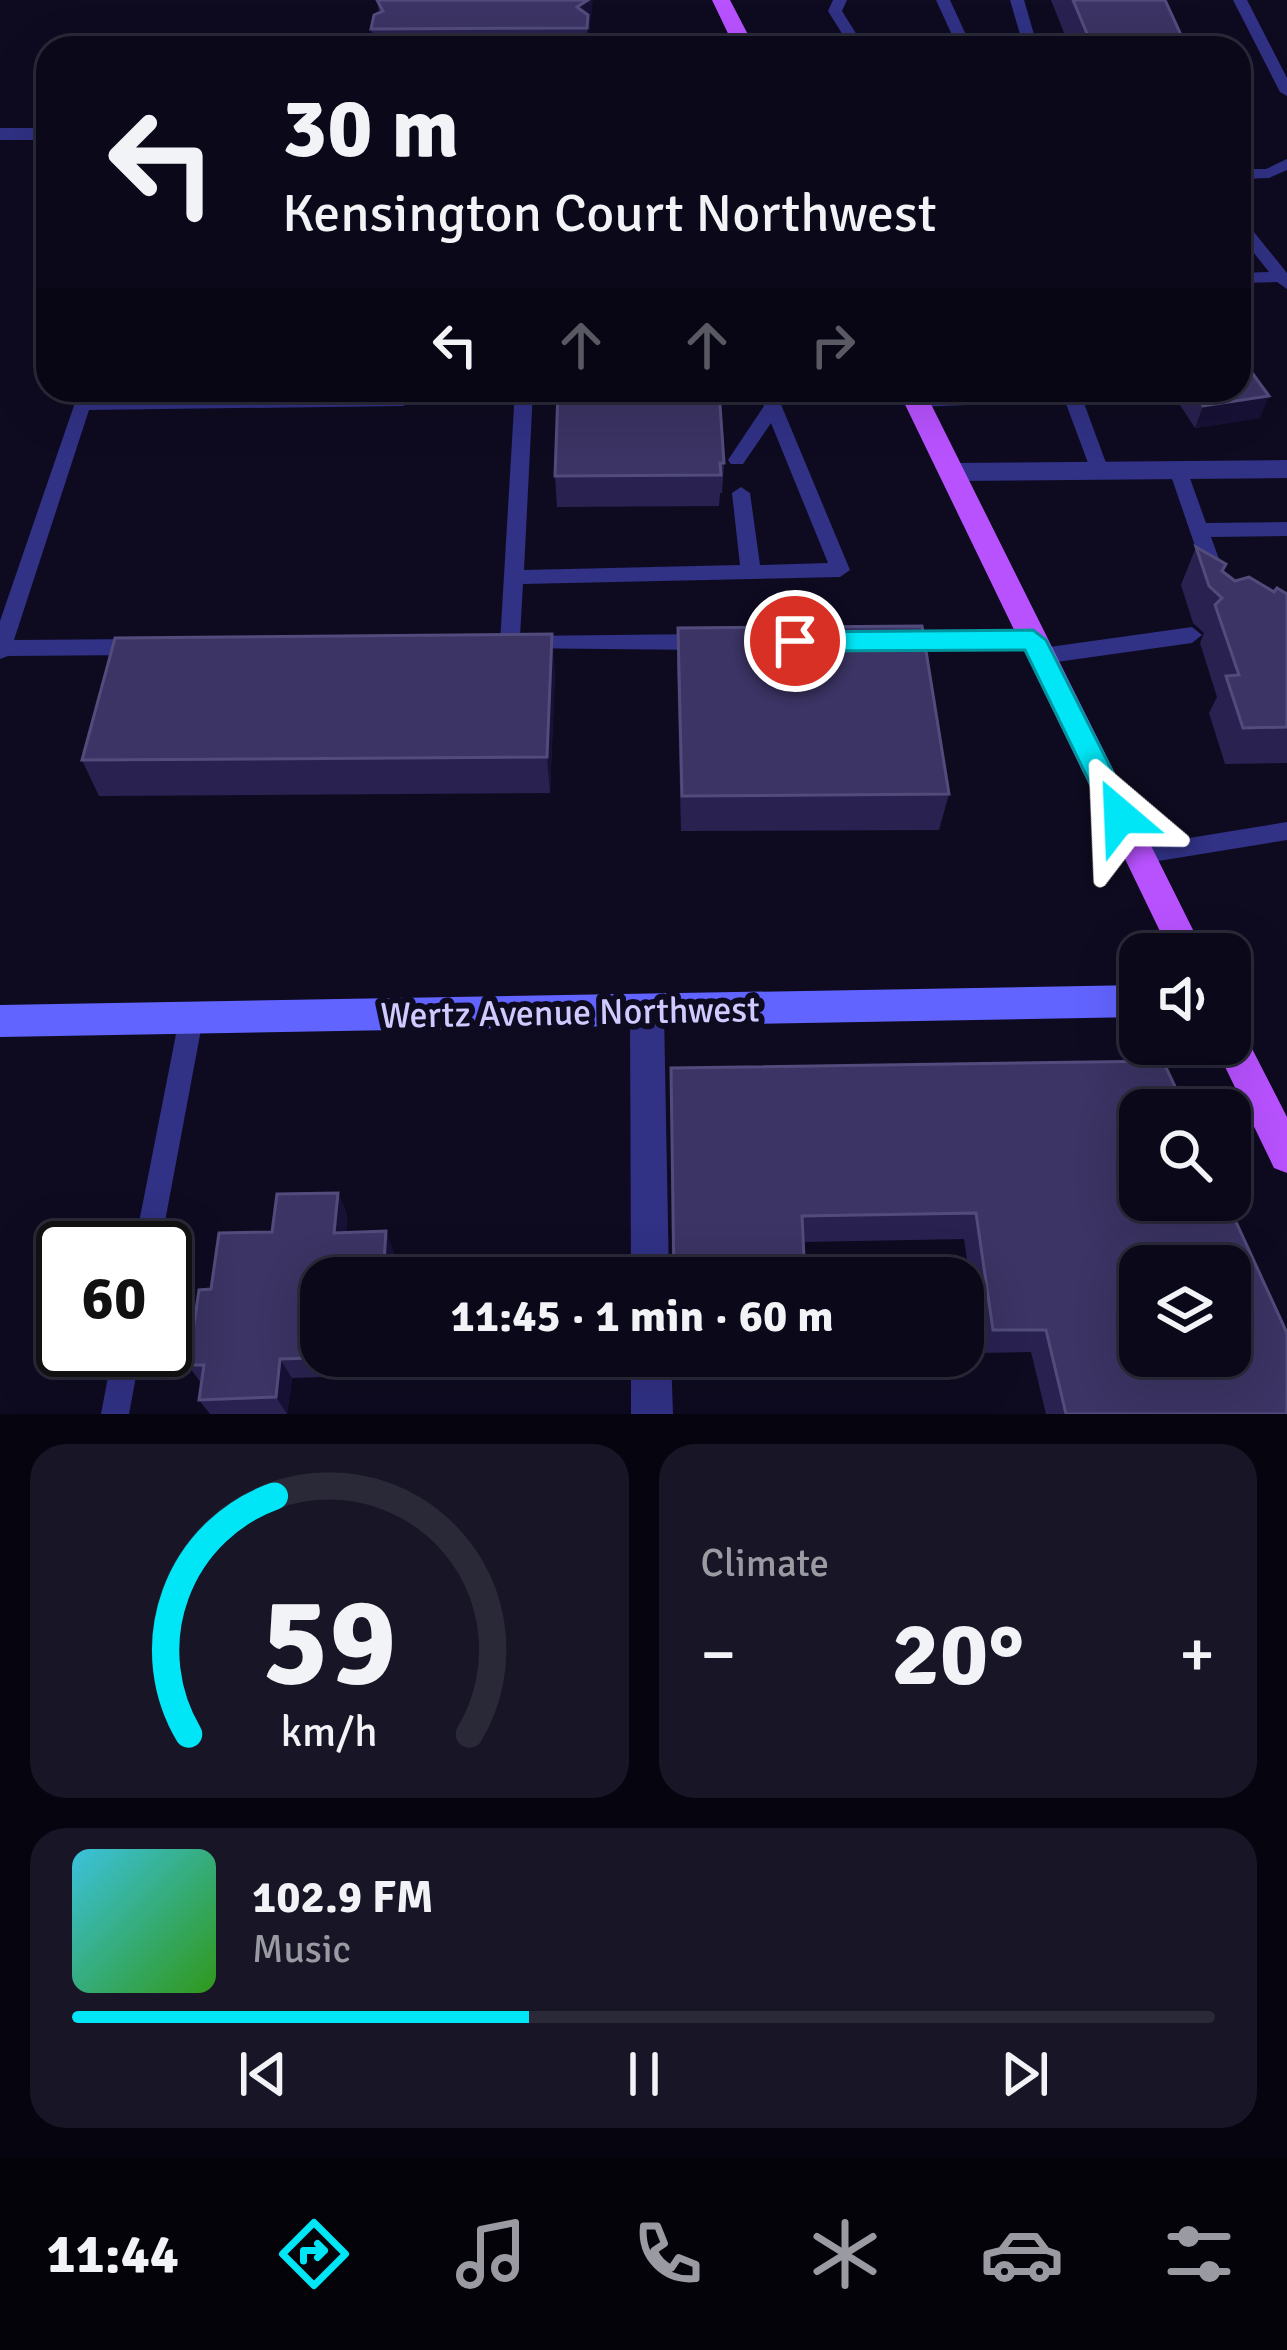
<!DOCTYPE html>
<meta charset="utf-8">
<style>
body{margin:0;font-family:Signika,sans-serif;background:#181626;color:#f1f3f6;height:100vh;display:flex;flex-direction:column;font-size:45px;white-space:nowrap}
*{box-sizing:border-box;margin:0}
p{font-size:39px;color:#999aa2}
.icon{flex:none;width:66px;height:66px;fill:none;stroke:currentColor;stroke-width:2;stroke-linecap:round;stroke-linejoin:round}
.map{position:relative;height:1414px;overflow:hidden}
.side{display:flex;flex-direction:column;gap:30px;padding:30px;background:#06040e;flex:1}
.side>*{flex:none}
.hud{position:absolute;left:36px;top:36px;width:1215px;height:366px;border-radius:36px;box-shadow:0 12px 48px #0002,0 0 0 3px #2a2938;background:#0a0819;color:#f1f3f6;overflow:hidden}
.controls{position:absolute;left:1119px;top:933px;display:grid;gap:24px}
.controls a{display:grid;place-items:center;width:132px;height:132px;border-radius:24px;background:#0a0819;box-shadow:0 12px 48px #0002,0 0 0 3px #2a2938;font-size:60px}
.speed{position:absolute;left:36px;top:1221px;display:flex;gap:24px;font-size:60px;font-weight:700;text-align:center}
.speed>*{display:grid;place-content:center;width:156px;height:156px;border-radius:50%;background:#0a0819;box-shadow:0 12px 48px #0002,0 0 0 3px #2a2938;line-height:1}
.speed .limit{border:6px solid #111;border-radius:18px;background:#fff;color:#111}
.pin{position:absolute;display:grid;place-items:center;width:102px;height:102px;color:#fff;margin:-51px;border:6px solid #fff;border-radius:50%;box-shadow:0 3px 12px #0007}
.me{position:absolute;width:132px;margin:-66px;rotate:334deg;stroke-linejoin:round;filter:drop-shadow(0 0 9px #0008)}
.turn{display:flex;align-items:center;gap:42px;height:252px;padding:0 48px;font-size:54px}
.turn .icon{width:156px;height:156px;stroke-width:2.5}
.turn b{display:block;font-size:84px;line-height:102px}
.lanes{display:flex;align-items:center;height:114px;padding:0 48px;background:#0003;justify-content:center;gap:60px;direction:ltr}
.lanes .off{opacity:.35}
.big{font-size:90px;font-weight:700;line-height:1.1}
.side .tile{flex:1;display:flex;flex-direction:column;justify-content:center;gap:18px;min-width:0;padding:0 42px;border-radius:36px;background:#181626}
.side .dial{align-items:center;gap:0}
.dial svg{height:312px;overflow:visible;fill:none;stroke:#2a2938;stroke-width:7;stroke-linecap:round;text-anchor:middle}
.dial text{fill:#f1f3f6;stroke:none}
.song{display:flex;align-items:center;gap:36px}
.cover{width:144px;height:144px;border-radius:18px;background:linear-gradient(135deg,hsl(190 70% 55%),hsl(110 70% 35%))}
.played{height:12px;border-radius:6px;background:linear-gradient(90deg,#00e6f6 40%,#2a2938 40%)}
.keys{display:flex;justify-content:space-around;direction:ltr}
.heat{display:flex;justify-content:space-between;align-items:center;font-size:66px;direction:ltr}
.side .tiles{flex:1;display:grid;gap:30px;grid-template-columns:1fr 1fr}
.tile:last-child{grid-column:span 2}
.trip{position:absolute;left:300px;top:1257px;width:684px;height:120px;border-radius:36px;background:#0a0819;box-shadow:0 12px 48px #0002,0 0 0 3px #2a2938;font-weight:700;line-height:120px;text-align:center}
.tab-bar{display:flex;height:192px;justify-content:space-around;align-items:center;background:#04030a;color:#999aa2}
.tab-bar .icon{width:84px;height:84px}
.tab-bar .selected{color:#00e6f6}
.tab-bar b{font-size:54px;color:#f1f3f6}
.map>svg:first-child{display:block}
</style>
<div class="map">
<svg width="1287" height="1414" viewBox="0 0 1287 1414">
<rect width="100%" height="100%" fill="#0e0b21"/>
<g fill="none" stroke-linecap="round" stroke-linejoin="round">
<path fill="#313185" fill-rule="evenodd" d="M833 0H847L842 11 865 48H851L828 11Z
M936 0H950L972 48H958Z
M1010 0H1024L1038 48H1024Z
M1233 0H1247L1287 78V96L1280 92Z
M377 33 382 34V40L324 42 311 48H293L322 34Z
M589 33H673L680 37V48H666V41L584 40 582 37Z
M1287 159V170L1269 178 1239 179V169H1266Z
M1239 219 1245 221 1287 273V289L1277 282 1239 283V273L1269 272 1239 234Z
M412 390H438L403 406 89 410 14 640 139 639 149 647 139 655 8 656 0 659V621L79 391H91L93 398 378 395Z
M515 390H533L524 570 740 565 732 493 741 487 750 493 760 565 828 563 771 423 743 464H731L728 460 764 406 757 390H775L850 570 840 577 523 584 520 636 703 634 713 642 703 650 503 648 500 643Z
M1054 390H1075L1081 395 1109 471 1107 475H1093L1091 471 1065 401 917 407 908 401 917 395Z
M1178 464 1187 470 1206 523 1287 522V536L1211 537 1227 581 1224 586H1210L1207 581 1169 470Z
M1192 627 1202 635 1192 643 1042 664 1032 656 1042 648Z
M1033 631 1043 639 1033 647 896 649 886 641 896 633Z
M1287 822V840L1140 864 1132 862 1129 855 1132 848 1140 846Z
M191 1008 200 1011 203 1019 160 1248H134L179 1019 182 1011Z
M113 1350H141L129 1414H101Z"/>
<path fill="#313185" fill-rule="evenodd" d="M1287 460V478L951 481 938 472 951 463Z
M647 997 659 1002 664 1013 669 1278H631L630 1013 635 1002Z
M631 1356H671L673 1414H631Z"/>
<path fill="#313185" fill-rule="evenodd" d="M0 128H48V140H0Z"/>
<path fill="#6264ff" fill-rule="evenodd" d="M1140 985V1017L0 1037V1005Z"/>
<path fill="#b852ff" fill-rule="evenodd" d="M712 0H730L755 48H735Z
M898 390H924L1205 954H1171Z
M1230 1024 1242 1029 1287 1117V1173L1274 1168 1214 1044H1230Z"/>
</g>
<path fill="#292251" d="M377 0 590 28 588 30V48H374L371 29 379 13Z
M1051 0H1165L1187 48H1070Z
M1170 390H1239L1260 418 1195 428Z
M724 463 722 493H720L719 506 557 507 555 476Z
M1196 547 1235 581 1287 594V763L1225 764 1209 713 1217 697 1200 643 1204 633 1193 623 1181 585Z
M678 628 949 794 939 830 681 831 677 666Z
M555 671 550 793 99 796 82 760Z
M1163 1061 1287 1414H1046L1031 1352 980 1353 964 1239 803 1242 805 1278H672L671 1068Z
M338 1193 347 1215 346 1232 394 1252 385 1375 292 1378 287 1414H210L199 1400 201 1383 188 1365 211 1289 272 1232Z
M724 1356H804L803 1361 724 1360Z"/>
<path fill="#171136" d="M588 0H593L590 28 588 30V48L587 28 577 7Z
M1269 396 1260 418 1195 428 1203 406Z
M552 634 555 671 550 793 547 757Z
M338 1193 347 1215 344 1254 334 1233Z
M386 1231 394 1252 392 1278H383Z
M377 1356H387L385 1375Z
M280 1359 292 1378 287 1414 276 1397Z"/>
<path fill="#3b3464" stroke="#524c7c" stroke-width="3" fill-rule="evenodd" d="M377 0H588L577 7 588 15 587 28 371 29 374 15 383 11Z
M1073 0H1165L1187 48H1093Z
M1239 355 1269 396 1203 406 1192 390H1239Z
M558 390H719L724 463H720L721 475 555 476Z
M1196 547 1226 564 1222 571 1235 581 1249 577 1274 592 1277 588 1287 594V727L1243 728 1226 676 1239 675 1215 605 1222 598 1209 586Z
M922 626 949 794 682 796 678 628Z
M552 634 547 757 82 760 115 638Z
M1163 1061 1186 1110H1140V1200H1226L1287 1333V1414H1066L1046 1330H993L976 1213 802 1216 805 1278H674L671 1068ZM1140 1266H1230V1356H1140Z
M338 1193 334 1233 386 1231 383 1278H321V1356H377L280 1359 276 1397 199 1400 204 1365H188L199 1290 211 1289 219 1233 272 1232 277 1194Z"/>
<path fill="#00e6f6" stroke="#0096a0" stroke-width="3" d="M1033 630 1046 640 1135 816 1130 824H1110L1025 650 795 651 782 641 795 632Z"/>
<g text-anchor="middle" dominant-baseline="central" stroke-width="12" stroke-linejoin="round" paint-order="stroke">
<g font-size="36" fill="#cfcbff" stroke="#0e0b21">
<text transform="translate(570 1013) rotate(-1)">Wertz Avenue Northwest</text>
</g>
</g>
</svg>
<div class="controls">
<a><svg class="icon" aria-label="sound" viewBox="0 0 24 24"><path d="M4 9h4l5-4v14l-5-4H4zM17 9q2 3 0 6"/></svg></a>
<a><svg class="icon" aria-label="search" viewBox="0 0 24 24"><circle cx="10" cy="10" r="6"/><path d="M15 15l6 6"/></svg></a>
<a><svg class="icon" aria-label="layers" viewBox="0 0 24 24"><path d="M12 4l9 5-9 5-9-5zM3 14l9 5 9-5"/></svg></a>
</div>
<div class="speed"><div class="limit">60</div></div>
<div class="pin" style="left:795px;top:641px;background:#d93025"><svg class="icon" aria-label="arrive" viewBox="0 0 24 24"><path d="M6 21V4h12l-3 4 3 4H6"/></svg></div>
<svg class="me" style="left:1120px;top:816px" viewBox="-20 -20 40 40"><path d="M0-17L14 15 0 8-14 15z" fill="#00e6f6" stroke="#fff" stroke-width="4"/></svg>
<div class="trip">11:45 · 1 min · 60 m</div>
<div class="hud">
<div class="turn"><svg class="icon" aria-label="left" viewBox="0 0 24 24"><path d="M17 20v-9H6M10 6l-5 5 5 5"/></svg><div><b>30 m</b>Kensington Court Northwest</div></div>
<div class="lanes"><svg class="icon" aria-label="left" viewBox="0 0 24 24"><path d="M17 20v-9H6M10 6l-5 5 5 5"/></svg><svg class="icon off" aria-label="ahead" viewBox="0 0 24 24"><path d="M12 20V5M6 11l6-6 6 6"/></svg><svg class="icon off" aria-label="ahead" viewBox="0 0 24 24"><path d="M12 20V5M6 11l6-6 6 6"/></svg><svg class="icon off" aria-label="right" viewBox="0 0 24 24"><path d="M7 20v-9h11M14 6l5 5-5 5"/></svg></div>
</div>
</div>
<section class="side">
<div class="tiles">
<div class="tile dial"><svg viewBox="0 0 100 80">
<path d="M14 69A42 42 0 1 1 86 69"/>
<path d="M14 69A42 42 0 0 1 36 8" stroke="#00e6f6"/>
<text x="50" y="56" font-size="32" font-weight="700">59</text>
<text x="50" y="72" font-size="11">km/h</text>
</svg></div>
<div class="tile"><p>Climate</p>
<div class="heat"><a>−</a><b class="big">20°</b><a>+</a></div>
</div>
<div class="tile">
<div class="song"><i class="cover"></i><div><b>102.9 FM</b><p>Music</p></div></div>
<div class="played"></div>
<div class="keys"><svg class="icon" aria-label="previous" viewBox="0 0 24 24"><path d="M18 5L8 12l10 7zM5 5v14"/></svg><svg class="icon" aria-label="pause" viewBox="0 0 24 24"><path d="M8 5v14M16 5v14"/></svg><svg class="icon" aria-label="next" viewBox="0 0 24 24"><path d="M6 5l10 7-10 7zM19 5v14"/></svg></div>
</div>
</div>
</section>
<nav class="tab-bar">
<b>11:44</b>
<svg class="icon selected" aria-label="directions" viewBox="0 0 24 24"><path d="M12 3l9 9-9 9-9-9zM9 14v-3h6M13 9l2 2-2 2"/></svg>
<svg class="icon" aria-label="music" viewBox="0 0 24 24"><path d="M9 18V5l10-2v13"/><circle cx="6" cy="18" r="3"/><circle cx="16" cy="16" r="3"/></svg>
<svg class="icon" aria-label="phone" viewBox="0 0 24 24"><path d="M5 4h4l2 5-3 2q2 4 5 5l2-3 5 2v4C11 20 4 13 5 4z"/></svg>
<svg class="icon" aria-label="climate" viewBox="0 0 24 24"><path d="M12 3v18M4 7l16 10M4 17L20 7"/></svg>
<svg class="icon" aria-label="car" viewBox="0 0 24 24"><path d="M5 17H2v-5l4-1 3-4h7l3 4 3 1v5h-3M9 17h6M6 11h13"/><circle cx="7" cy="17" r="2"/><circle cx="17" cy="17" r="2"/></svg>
<svg class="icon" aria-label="filters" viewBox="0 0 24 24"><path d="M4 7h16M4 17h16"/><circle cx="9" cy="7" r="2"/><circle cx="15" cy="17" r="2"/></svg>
</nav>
